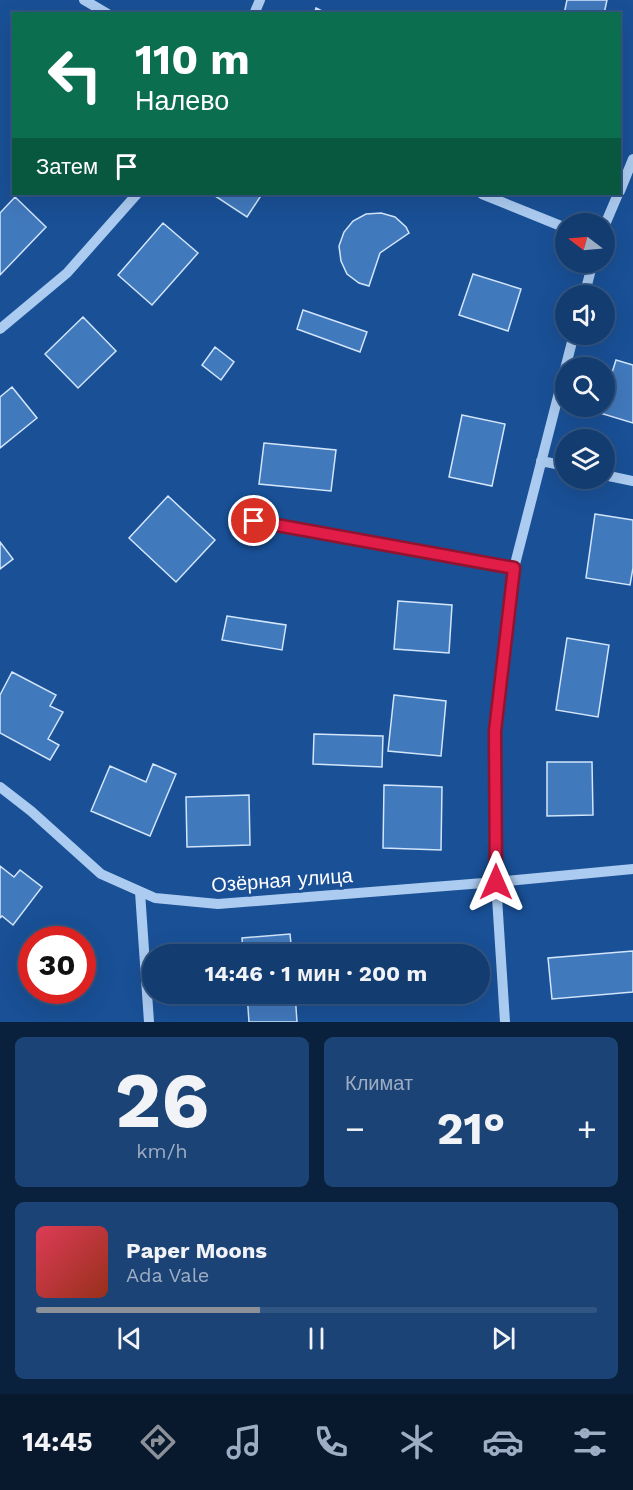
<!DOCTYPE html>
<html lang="ru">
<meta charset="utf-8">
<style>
body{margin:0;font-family:"Work Sans",sans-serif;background:#1c4375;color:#f1f3f6;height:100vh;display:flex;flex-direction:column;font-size:22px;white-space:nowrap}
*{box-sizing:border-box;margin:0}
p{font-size:20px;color:#9dadc3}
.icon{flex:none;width:33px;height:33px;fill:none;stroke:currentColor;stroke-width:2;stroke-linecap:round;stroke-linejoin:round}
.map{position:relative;height:1022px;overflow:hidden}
.panel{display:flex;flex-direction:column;gap:15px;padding:15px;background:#0a213e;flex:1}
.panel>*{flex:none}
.guide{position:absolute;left:12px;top:12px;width:609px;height:183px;border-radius:0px;box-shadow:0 6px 24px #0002,0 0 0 2px #325683;background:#0b6e4f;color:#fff;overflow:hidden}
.needle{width:39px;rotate:286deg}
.tools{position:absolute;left:555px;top:213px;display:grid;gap:12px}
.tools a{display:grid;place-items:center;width:60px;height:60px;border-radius:50%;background:#133c70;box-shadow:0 6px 24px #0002,0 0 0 2px #325683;font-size:30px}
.speed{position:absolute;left:18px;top:926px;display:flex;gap:12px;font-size:30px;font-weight:700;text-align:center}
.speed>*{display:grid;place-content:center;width:78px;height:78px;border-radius:50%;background:#133c70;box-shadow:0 6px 24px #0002,0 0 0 2px #325683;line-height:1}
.speed .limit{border:9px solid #d22;background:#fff;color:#111}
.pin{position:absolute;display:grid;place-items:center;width:51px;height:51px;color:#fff;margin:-26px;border:3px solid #fff;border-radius:50%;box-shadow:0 2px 6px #0007}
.me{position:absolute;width:66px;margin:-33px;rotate:0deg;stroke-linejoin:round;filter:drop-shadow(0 0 4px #0008)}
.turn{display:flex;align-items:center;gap:21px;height:126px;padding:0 24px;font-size:27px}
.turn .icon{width:78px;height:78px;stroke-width:2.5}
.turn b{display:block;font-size:42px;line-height:51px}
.then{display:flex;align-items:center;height:57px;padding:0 24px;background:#0003;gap:12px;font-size:22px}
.big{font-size:45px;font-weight:700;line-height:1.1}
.panel .card{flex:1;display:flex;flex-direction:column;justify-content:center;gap:9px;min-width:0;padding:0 21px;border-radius:9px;background:#1c4375}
.panel .dial{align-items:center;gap:0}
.dial b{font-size:78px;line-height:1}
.song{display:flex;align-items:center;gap:18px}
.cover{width:72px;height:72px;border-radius:9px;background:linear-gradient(135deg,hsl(350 70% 55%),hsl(10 70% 35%))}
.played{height:6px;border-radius:3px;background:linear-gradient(90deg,#8c9099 40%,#325683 40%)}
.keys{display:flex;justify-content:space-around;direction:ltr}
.heat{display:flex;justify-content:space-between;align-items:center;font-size:33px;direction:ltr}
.panel .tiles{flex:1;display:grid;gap:15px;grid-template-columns:1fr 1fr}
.card:last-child{grid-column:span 2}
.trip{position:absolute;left:142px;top:944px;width:348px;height:60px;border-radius:30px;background:#133c70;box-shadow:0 6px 24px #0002,0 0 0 2px #325683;font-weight:700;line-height:60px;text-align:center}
.dock{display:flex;height:96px;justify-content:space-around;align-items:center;background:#08182d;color:#9dadc3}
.dock .icon{width:42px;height:42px}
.dock .active{color:#8c9099}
.dock b{font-size:27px;color:#f1f3f6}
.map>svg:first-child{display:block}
</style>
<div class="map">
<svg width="633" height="1022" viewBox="0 0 633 1022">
<rect width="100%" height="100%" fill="#195096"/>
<path fill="#4179bd" stroke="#d2e5fb" stroke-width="1.5" d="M567 0H607L604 14H564Z
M316 8 328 14H314Z
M212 194H262L247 217Z
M15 197 46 227 0 275V213Z
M381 213 395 217 406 227 409 233 380 253 369 286 359 283 347 274 341 261 339 246 344 232 353 221 366 214Z
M163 223 198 253 152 305 118 275Z
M473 274 521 289 508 331 459 315Z
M303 310 367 332 360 352 297 329Z
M83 317 116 351 78 388 45 354Z
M215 347 234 362 221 380 202 365Z
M616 360 633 365V423L600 413 602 406H604V398Z
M12 387 37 418 0 448V397Z
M462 415 505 424 492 486 449 477Z
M264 443 336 450 331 491 259 484Z
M168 496 215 540 176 582 129 538Z
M595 514 633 520V568L630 585 586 578Z
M0 542 13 559 0 569Z
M398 601 452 605 449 653 394 649Z
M227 616 286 625 282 650 222 640Z
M567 638 609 645 598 717 556 710Z
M12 672 56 695 50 706 63 712 48 739 59 745 50 760 0 733V695Z
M394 695 446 701 441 756 388 751Z
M314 734 383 736 382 767 313 764Z
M547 762H592L593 815 547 816Z
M153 764 176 774 150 836 91 811 110 766 146 782Z
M384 785 442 787 441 850 383 848Z
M249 795 250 845 187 847 186 797Z
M0 866 14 877 20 870 42 887 13 925 2 916 0 918Z
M290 934 292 954H243L242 938Z
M633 951V992L552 999 548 958Z
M247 993H295L297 1022H249Z"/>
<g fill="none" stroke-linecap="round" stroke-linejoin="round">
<path stroke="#abcbf0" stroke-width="10" d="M84 0 108 14
M254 14 260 0
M620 191 633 159
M482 194 566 228
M604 227 618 194
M584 296 593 262
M0 329 67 273 137 194
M541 461 566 466
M604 475 633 481
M254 521 514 568
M0 787 31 811 101 874 155 898 218 904 496 882 633 869
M140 892 149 1022
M505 1022 496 882 495 731 514 568 574 334"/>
</g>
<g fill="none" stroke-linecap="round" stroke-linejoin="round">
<defs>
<path id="route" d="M254 521 514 568 495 731 496 882"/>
</defs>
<use href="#route" stroke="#92132f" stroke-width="15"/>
<use href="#route" stroke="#e11d48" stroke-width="10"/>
</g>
<g text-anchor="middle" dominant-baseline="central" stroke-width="6" stroke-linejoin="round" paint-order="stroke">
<g font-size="20" fill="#fff" stroke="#195096">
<text transform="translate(282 880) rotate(-4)">Озёрная улица</text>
</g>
</g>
</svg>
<div class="tools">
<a><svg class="needle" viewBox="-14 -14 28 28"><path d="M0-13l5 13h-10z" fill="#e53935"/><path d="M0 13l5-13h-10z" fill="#9dadc3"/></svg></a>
<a><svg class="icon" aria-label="sound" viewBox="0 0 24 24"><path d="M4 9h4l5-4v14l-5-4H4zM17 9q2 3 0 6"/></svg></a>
<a><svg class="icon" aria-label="search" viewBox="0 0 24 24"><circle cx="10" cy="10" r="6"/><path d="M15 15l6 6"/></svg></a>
<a><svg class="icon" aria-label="layers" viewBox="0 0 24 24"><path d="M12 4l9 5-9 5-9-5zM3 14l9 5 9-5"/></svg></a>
</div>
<div class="speed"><div class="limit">30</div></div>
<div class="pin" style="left:254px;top:521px;background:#d93025"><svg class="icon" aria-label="arrive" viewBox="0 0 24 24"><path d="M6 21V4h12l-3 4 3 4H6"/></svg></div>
<svg class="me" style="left:496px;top:882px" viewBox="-20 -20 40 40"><path d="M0-17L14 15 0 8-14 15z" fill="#e11d48" stroke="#fff" stroke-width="4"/></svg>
<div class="trip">14:46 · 1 мин · 200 m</div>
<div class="guide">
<div class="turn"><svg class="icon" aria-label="left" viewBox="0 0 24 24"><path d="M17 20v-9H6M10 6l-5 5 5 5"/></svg><div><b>110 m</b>Налево</div></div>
<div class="then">Затем<svg class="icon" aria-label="arrive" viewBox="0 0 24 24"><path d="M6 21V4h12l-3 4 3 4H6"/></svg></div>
</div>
</div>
<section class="panel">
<div class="tiles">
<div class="card dial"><b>26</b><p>km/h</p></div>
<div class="card"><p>Климат</p>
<div class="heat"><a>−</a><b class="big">21°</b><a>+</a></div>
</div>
<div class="card">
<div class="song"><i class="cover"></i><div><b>Paper Moons</b><p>Ada Vale</p></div></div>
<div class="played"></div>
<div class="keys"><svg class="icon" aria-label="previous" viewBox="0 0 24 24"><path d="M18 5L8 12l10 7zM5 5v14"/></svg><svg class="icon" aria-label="pause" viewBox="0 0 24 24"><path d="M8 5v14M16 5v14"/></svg><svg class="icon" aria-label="next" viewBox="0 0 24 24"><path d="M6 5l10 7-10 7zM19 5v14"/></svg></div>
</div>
</div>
</section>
<nav class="dock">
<b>14:45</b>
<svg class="icon active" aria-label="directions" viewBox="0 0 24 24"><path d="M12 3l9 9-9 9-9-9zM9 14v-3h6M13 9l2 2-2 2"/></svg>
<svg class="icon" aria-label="music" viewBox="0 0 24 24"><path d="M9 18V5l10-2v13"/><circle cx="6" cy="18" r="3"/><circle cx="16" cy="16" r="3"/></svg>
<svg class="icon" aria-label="phone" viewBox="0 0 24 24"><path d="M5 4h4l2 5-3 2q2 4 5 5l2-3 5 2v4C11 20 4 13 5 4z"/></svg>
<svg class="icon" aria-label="climate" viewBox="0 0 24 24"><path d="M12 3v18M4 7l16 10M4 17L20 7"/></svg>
<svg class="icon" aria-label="car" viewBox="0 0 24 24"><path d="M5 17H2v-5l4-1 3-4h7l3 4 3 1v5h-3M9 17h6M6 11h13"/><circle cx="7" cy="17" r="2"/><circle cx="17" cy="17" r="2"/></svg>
<svg class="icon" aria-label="filters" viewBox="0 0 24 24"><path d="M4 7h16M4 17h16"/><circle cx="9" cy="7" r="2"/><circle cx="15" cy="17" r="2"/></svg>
</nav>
